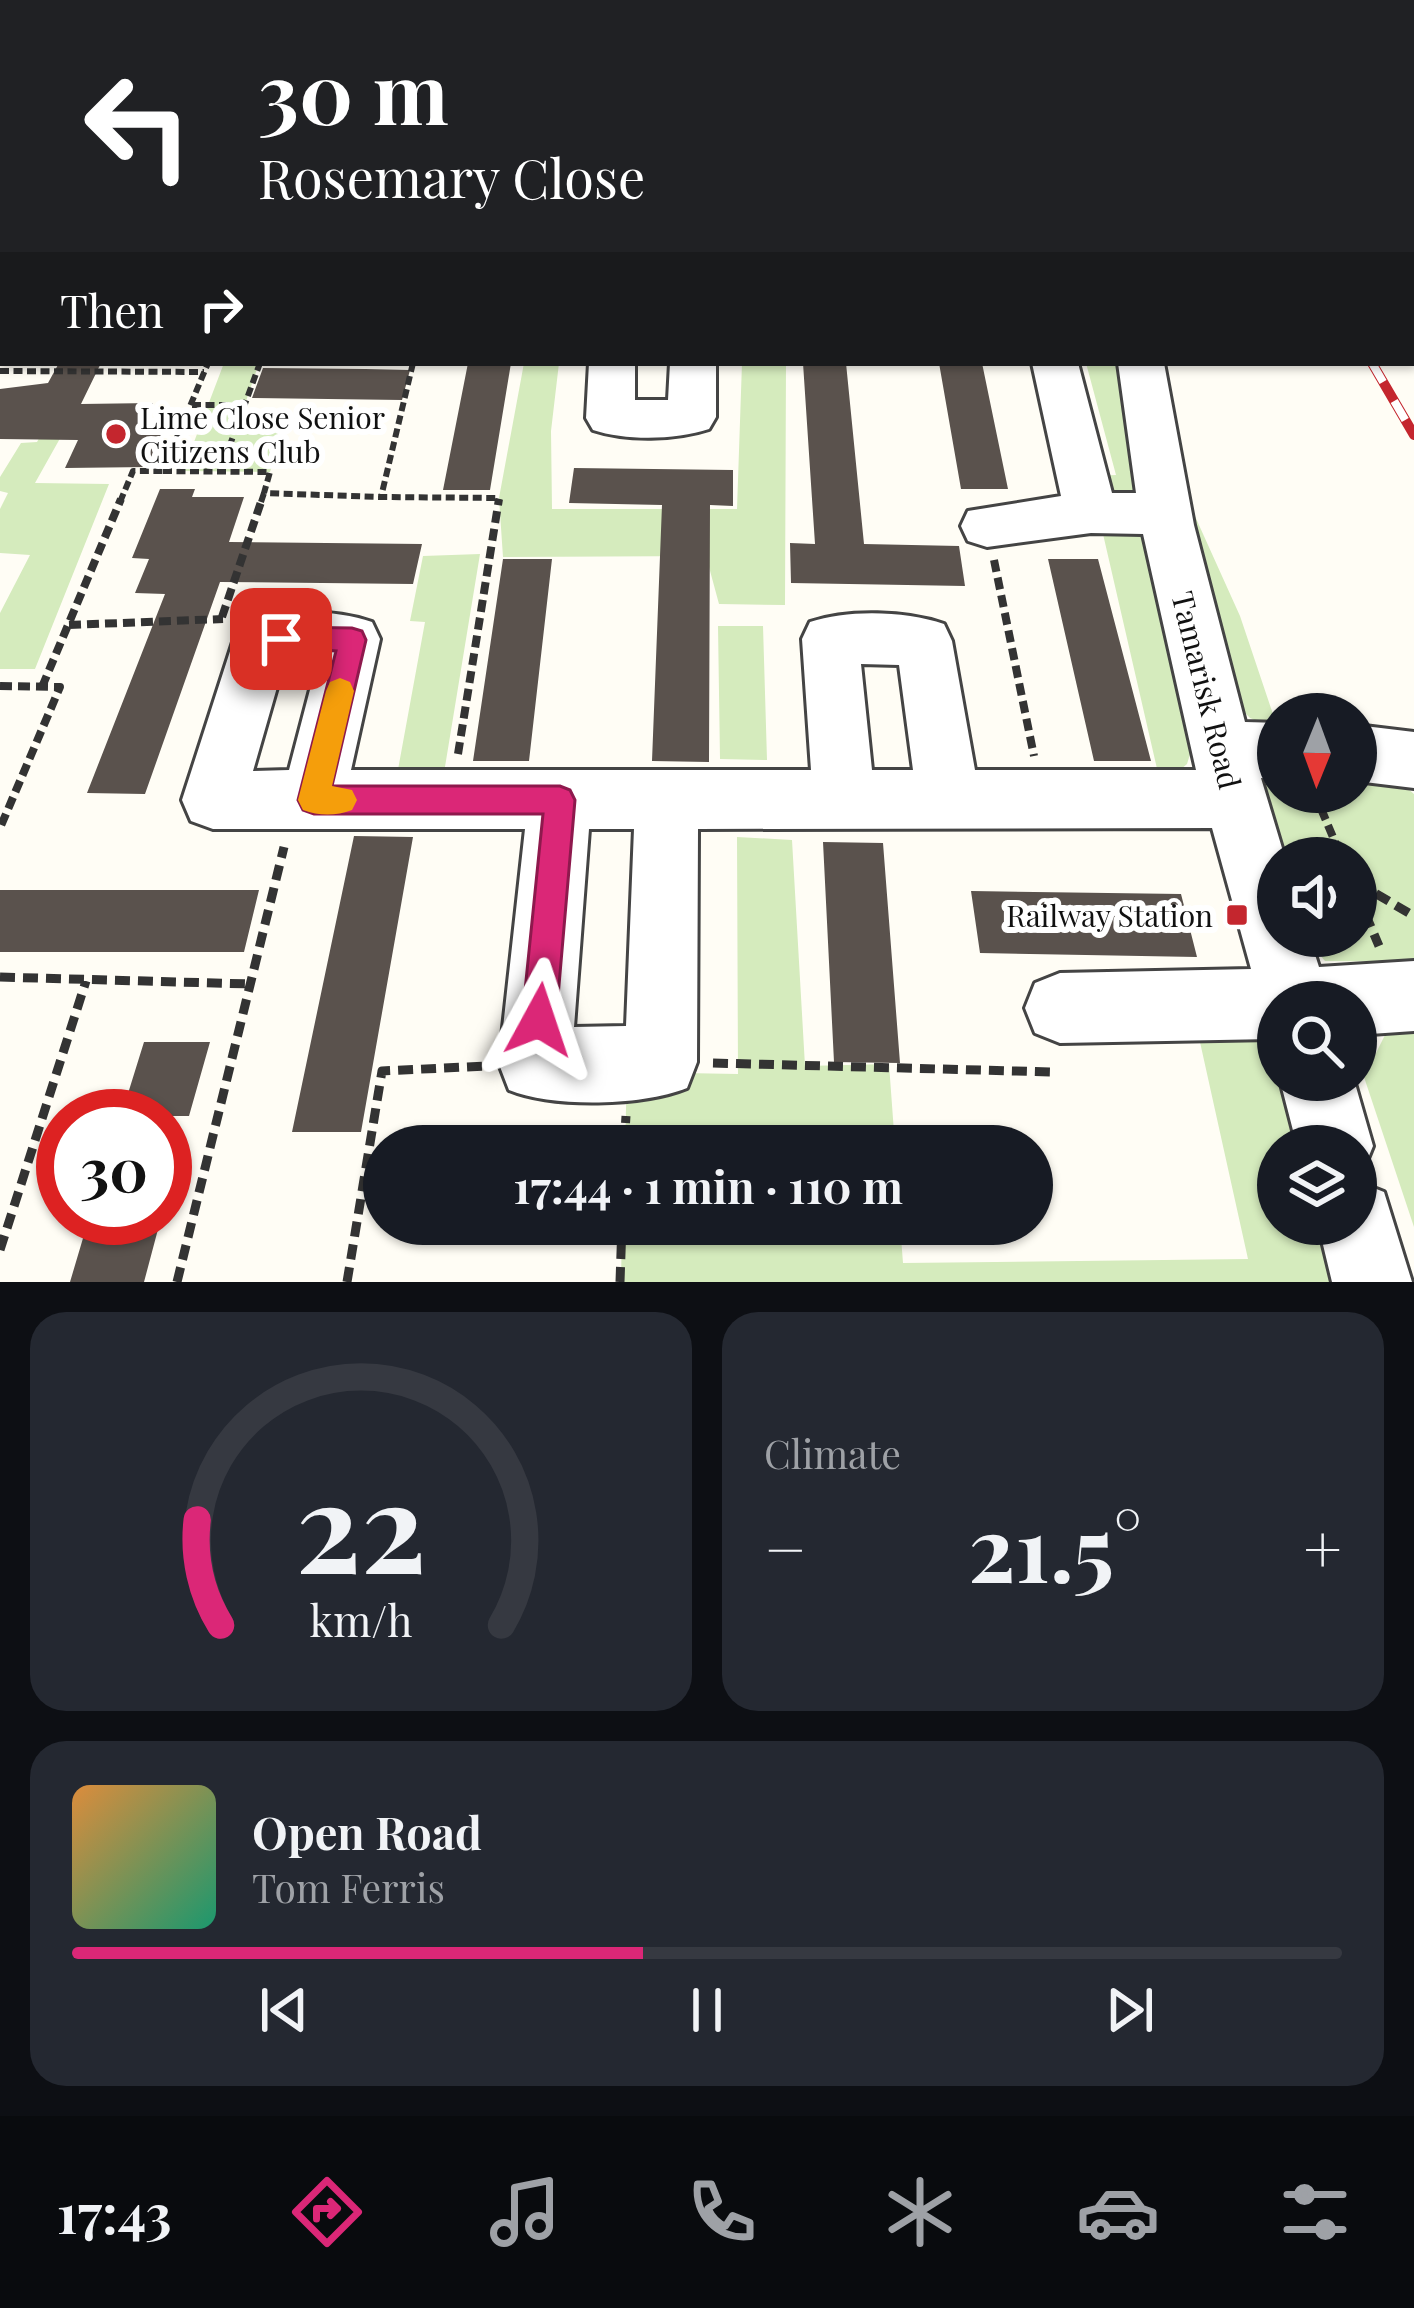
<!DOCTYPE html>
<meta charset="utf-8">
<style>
body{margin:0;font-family:"Playfair Display",serif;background:#242831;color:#f1f3f6;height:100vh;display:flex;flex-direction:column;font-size:45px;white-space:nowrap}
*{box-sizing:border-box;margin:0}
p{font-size:39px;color:#9ea1a6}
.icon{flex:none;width:66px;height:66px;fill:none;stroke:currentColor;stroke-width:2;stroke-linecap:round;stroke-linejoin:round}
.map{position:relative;height:1282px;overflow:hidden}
.drawer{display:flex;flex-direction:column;gap:30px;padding:30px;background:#0d0f14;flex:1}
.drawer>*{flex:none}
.top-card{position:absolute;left:0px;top:0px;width:1416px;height:366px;box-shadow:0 3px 9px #0004;background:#202124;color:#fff;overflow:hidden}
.needle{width:78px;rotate:181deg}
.controls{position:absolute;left:1257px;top:693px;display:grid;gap:24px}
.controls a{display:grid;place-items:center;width:120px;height:120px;border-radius:50%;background:#171b24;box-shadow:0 3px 9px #0004;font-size:60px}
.speed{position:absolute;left:36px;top:1089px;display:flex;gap:24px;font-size:60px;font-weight:700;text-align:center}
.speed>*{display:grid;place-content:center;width:156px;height:156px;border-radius:50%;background:#171b24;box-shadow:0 3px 9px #0004;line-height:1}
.speed .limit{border:18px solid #d22;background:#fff;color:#111}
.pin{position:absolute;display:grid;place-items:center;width:102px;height:102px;color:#fff;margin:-51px;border-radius:24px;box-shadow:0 6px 18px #0006}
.me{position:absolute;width:132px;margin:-66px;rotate:5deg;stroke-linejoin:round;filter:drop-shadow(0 0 9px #0008)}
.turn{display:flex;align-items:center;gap:42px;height:252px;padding:0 60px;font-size:54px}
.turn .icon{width:156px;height:156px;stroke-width:2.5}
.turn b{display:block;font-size:84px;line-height:102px}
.then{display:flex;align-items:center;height:114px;padding:0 60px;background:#0003;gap:24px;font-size:45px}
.big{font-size:90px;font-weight:700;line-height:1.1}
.drawer .widget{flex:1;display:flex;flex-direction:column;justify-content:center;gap:18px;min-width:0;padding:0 42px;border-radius:36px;background:#242831}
.drawer .dial{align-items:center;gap:0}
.dial svg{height:312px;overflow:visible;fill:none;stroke:#363941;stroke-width:7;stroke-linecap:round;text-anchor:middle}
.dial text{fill:#f1f3f6;stroke:none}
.song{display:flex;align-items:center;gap:36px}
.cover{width:144px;height:144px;border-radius:18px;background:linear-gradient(135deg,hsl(30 70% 55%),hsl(160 70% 35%))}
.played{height:12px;border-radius:6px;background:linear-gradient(90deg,#db2777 45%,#363941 45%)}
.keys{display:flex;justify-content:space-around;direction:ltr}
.heat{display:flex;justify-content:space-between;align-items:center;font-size:66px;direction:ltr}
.drawer .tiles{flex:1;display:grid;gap:30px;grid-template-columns:1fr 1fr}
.widget:last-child{grid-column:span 2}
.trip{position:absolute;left:363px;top:1125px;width:690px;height:120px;border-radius:60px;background:#171b24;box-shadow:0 3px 9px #0004;font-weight:700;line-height:120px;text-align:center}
.tab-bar{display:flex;height:192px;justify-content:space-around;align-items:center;background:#090b0e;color:#9ea1a6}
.tab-bar .icon{width:84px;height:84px}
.tab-bar .active{color:#db2777}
.tab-bar b{font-size:54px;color:#f1f3f6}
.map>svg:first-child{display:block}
</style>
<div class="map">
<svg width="1414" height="1282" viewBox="0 0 1414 1282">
<rect width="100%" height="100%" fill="#fffdf5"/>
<path fill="#d5ebbd" d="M224 363H259L240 419H287L270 472 183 471Z
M524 363H559L551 431 552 509H737L742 363H786L785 605 719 604 706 556 503 557 499 498Z
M1086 363H1117L1142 478 1132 496H1108L1091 476 1116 475Z
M60 401H81L35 483 109 484 35 669H0V613L30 555 0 553V509L8 493 0 491V477L21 443 37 442Z
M1185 494 1240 616 1278 729 1250 718 1232 699Z
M1100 521 1134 526 1149 539 1192 748 1187 764 1161 786Z
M480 554 442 785 395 786 425 622 410 621 423 556Z
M718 626H763L767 760 720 759Z
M1356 769 1386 770 1414 794V962L1325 961 1303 936H1356V858H1278L1259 789 1278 771V792H1356Z
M737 837 792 840 805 1066 889 1064 895 1146H625L627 1072 738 1074Z
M1266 1018 1278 1060V1080H1284L1302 1146H1278V1224H1324L1330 1282H621L622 1224H900L903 1263 1248 1259 1196 1024Z
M1388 1029H1414V1227L1364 1077Z"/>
<path fill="#5a524d" d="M59 363H101L81 404 153 403 145 422H167L148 467 65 468 78 440 0 439V389L48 383Z
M468 363H511L490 490H443Z
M803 363H846L864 544 959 546 965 586 791 583 790 543 815 544Z
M939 363H982L1008 489H961Z
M263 368 365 369 410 370 402 400 252 398Z
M574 468 733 470V506L710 505 709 762 652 761 662 505 569 503Z
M160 489H195L192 497H244L229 542 422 544 413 584 220 582 145 794 87 793 165 594 135 593 149 559 132 558Z
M503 559H552L529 761H473Z
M1048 559H1098L1151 761H1094Z
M354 836 413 837 361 1132H292Z
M823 842 883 843 900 1063 834 1062Z
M0 890H259L244 952H0Z
M971 891 1181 894 1197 957 980 953Z
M144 1042H210L189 1116H121Z
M89 1218H161L144 1282H70Z"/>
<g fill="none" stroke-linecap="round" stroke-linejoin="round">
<defs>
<path id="minor" d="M9 0H43L8 3Z
M546 0H580L545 3Z
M601 0H635V3H601Z
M881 0H915V3H881Z
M936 0H970L971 3H937Z
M1086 0H1120L1121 3H1087Z
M1413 25H1414V45H1413Z
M0 40H3L0 67Z
M1413 168H1414V192H1413Z
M3 223V252L0 253V224Z
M0 275H3L0 308Z
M589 363H635V400H668L670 363H716V417L709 429C676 440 626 441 593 430L586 418Z
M1032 363H1078L1112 493H1136L1118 363H1164L1194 525 1245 722 1278 723V779L1261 778 1285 858H1278V936H1309L1319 967 1414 961V1031L1356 1035V1002H1278V1039L1060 1043 1035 1033 1025 1008 1035 983 1060 973 1251 969 1212 828 698 829 697 1062 687 1088C643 1106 553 1108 509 1090L499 1064 525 829H213L191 821 182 800 234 639 242 622C279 609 335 609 372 622L380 639 351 770H811L802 639 810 622C848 609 907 611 944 624L952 641 975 770H1196L1143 534 1091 533 987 547 968 541 961 526 968 511 1061 496ZM284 663H317L289 770 253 771ZM861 664 899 665 913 770H872ZM589 829H634L626 1026 574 1027Z
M1356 725 1414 732V788L1356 781Z
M1280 1080H1354L1373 1146 1362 1173 1356 1175V1146H1297Z
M1356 1181 1384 1192 1412 1282H1332L1318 1224H1356Z"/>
<path id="major" d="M3 81V108L0 109V82Z"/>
</defs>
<use href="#minor" stroke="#444" stroke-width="6"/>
<use href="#major" stroke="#222" stroke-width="6"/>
<path stroke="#333" stroke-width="4.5" stroke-dasharray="8 4.5" stroke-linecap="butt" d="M150 3 154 0
M437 3 442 0"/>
<path stroke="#333" stroke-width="6" stroke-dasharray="9 4.5" stroke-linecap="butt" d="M0 363 3 358
M413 363 381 497 499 498 498 502
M0 371 204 372
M192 405H244
M163 471 270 472 264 493 381 497
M220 472 260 363
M120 502 133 471H163L208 363
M261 502 264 493"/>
<path stroke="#333" stroke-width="8" stroke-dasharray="12 6" stroke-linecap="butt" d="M994 560 1034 756
M222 617 262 499
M69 625 223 619
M0 686 60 687 0 828
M42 687 121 499
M458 754 499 499
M1314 792 1338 849"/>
<path stroke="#333" stroke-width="9" stroke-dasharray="15 8" stroke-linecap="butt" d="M1337 846 1342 858
M1356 882 1414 916
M1356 892 1379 946
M0 977 250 984
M713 1063 1053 1072
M624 1146 626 1116
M0 1250 86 981
M177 1282 284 847
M347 1282 382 1071 486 1066
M620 1282 622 1224"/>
<use href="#minor" fill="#fff" fill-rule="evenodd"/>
<use href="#major" fill="#f9d66b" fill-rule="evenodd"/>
<defs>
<path id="rail" d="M1372 363 1414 435"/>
</defs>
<use href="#rail" stroke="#c4262e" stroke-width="10"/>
<use href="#rail" stroke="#fff" stroke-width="8" stroke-dasharray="22" stroke-linecap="butt"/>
</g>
<path fill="#db2777" stroke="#8e194d" stroke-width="3" d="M281 627 352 628 362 631 366 640 332 786H560L570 790 575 800 556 1020 551 1032 539 1037 527 1032 522 1020 543 814H314L303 810 298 800 336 651 272 647 268 639 272 631Z"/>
<path fill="#f59e0b" d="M340 678 350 682 354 691 332 786 352 790 357 800 352 810C336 816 319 816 303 810L298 800 326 691 330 682Z"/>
<g fill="#c4262e" stroke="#fff" stroke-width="4.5">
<circle cx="116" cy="434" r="12"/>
<rect x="1225" y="903" width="24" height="24" rx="6"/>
</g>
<g text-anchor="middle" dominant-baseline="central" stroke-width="12" stroke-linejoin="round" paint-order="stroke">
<g font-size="30" fill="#111" stroke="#fff" text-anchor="start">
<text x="140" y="417">Lime Close Senior<tspan x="140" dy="34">Citizens Club</tspan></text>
<text x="1213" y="915" text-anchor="end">Railway Station</text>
</g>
<g font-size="30" fill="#111" stroke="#fff">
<text transform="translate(1207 690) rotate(76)">Tamarisk Road</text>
</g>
</g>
</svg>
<div class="controls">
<a><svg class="needle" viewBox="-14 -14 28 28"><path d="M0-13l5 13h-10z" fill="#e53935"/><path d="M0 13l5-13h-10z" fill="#9ea1a6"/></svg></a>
<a><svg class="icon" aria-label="sound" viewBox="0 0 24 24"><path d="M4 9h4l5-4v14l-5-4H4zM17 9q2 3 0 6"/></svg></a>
<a><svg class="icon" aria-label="search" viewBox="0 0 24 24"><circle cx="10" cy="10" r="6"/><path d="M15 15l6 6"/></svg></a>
<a><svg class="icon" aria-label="layers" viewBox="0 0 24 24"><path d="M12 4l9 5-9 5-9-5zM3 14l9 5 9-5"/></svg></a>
</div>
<div class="speed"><div class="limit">30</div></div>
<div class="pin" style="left:281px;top:639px;background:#d93025"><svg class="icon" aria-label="arrive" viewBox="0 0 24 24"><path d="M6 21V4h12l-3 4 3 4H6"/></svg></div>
<svg class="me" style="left:539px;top:1020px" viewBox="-20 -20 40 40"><path d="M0-17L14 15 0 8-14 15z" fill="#db2777" stroke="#fff" stroke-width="4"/></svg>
<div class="trip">17:44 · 1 min · 110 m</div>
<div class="top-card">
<div class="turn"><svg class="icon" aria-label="left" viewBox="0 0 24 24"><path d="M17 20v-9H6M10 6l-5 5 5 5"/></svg><div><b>30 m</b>Rosemary Close</div></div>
<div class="then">Then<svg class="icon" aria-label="right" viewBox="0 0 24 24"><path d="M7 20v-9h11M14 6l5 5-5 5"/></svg></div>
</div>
</div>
<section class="drawer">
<div class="tiles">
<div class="widget dial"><svg viewBox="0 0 100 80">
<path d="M14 69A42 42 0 1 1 86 69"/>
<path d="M14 69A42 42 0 0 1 8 42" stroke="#db2777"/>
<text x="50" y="56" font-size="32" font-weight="700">22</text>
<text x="50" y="72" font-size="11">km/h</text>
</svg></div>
<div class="widget"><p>Climate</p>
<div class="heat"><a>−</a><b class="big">21.5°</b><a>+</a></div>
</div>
<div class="widget">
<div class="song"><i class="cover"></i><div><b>Open Road</b><p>Tom Ferris</p></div></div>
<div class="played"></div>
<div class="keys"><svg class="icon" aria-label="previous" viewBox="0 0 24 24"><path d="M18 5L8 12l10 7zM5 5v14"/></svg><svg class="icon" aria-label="pause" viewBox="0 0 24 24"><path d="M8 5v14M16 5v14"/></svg><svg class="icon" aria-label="next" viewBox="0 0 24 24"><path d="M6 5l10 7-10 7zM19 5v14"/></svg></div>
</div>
</div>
</section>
<nav class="tab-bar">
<b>17:43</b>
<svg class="icon active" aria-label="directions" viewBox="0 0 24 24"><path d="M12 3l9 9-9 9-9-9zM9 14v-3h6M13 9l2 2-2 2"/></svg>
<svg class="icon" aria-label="music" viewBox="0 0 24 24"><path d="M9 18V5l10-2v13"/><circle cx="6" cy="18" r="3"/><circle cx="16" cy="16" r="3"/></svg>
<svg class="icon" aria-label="phone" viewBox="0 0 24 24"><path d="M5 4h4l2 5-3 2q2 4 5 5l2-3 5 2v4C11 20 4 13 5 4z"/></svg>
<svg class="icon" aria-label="climate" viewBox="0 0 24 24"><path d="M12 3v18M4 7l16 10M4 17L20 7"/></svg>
<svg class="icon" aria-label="car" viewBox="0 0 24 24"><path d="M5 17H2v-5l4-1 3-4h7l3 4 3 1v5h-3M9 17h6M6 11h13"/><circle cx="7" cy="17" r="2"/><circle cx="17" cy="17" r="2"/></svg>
<svg class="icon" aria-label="filters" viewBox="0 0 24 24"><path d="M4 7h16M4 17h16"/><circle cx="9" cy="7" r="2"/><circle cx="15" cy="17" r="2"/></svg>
</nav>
